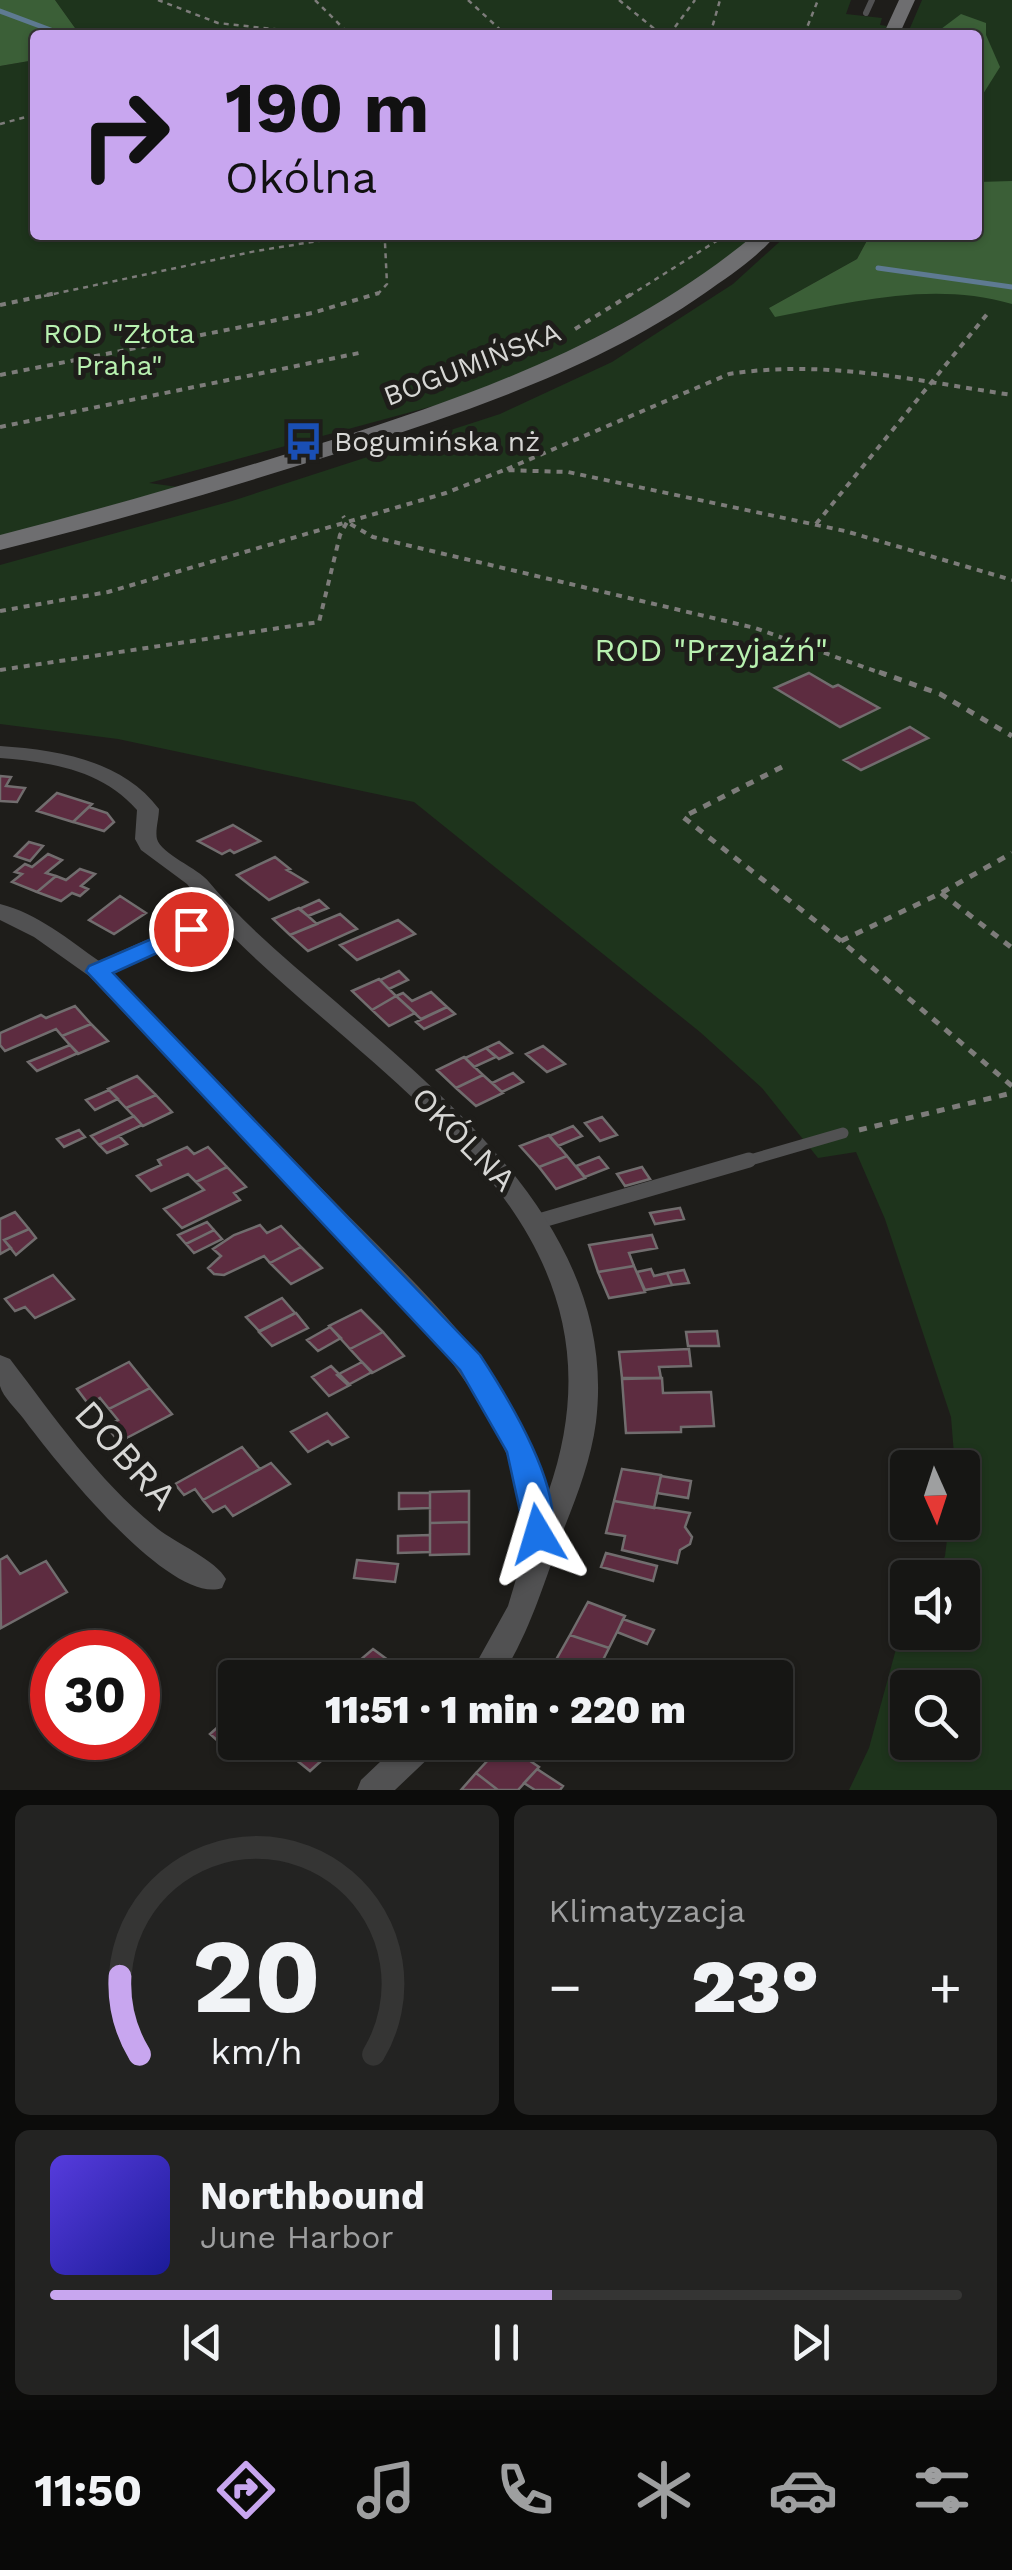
<!DOCTYPE html>
<html lang="pl">
<meta charset="utf-8">
<style>
body{margin:0;font-family:"Work Sans",sans-serif;background:#232322;color:#f1f3f6;height:100vh;display:flex;flex-direction:column;font-size:38px;white-space:nowrap}
*{box-sizing:border-box;margin:0}
p{font-size:32px;color:#9e9fa0}
.icon{flex:none;width:55px;height:55px;fill:none;stroke:currentColor;stroke-width:2;stroke-linecap:round;stroke-linejoin:round}
.map{position:relative;height:1790px;overflow:hidden}
.sheet{display:flex;flex-direction:column;gap:15px;padding:15px;background:#0c0c0b;flex:1}
.sheet>*{flex:none}
.hud{position:absolute;left:30px;top:30px;width:952px;height:210px;border-radius:10px;box-shadow:0 2px 8px #0004,0 0 0 2px #353534;background:#c8a6ef;color:#111;overflow:hidden}
.needle{width:65px;rotate:177deg}
.fabs{position:absolute;left:890px;top:1450px;display:grid;gap:20px}
.fabs a{display:grid;place-items:center;width:90px;height:90px;border-radius:10px;background:#161614;box-shadow:0 2px 8px #0004,0 0 0 2px #353534;font-size:50px}
.speed{position:absolute;left:30px;top:1630px;display:flex;gap:20px;font-size:50px;font-weight:700;text-align:center}
.speed>*{display:grid;place-content:center;width:130px;height:130px;border-radius:50%;background:#161614;box-shadow:0 2px 8px #0004,0 0 0 2px #353534;line-height:1}
.speed .limit{border:15px solid #d22;background:#fff;color:#111}
.pin{position:absolute;display:grid;place-items:center;width:85px;height:85px;color:#fff;margin:-42px;border:5px solid #fff;border-radius:50%;box-shadow:0 2px 10px #0007}
.me{position:absolute;width:110px;margin:-55px;rotate:353deg;stroke-linejoin:round;filter:drop-shadow(0 0 8px #0008)}
.turn{display:flex;align-items:center;gap:35px;height:210px;padding:0 30px;font-size:45px}
.turn .icon{width:130px;height:130px;stroke-width:2.5}
.turn b{display:block;font-size:70px;line-height:85px}
.big{font-size:75px;font-weight:800;line-height:1.1}
.sheet .card{flex:1;display:flex;flex-direction:column;justify-content:center;gap:15px;min-width:0;padding:0 35px;border-radius:15px;background:#232322}
.sheet .dial{align-items:center;gap:0}
.dial svg{height:260px;overflow:visible;fill:none;stroke:#353534;stroke-width:7;stroke-linecap:round;text-anchor:middle}
.dial text{fill:#f1f3f6;stroke:none}
.song{display:flex;align-items:center;gap:30px}
.cover{width:120px;height:120px;border-radius:15px;background:linear-gradient(135deg,hsl(250 70% 55%),hsl(240 70% 35%))}
.played{height:10px;border-radius:5px;background:linear-gradient(90deg,#c8a6ef 55%,#353534 55%)}
.keys{display:flex;justify-content:space-around;direction:ltr}
.heat{display:flex;justify-content:space-between;align-items:center;font-size:55px;direction:ltr}
.sheet .tiles{flex:1;display:grid;gap:15px;grid-template-columns:1fr 1fr}
.card:last-child{grid-column:span 2}
.trip{position:absolute;left:218px;top:1660px;width:575px;height:100px;border-radius:10px;background:#161614;box-shadow:0 2px 8px #0004,0 0 0 2px #353534;font-weight:800;line-height:100px;text-align:center}
.dock{display:flex;height:160px;justify-content:space-around;align-items:center;background:#090908;color:#9e9fa0}
.dock .icon{width:70px;height:70px}
.dock .on{color:#c8a6ef}
.dock b{font-size:45px;color:#f1f3f6}
.map>svg:first-child{display:block}
</style>
<div class="map">
<svg width="1012" height="1790" viewBox="0 0 1012 1790">
<rect width="100%" height="100%" fill="#1e1d1a"/>
<path fill="#1e341c" fill-rule="evenodd" d="M55 0H851L846 14 882 18 880 25 887 26 882 35H111L75 28Z
M922 0H1012V1790H849L869 1748 896 1649 904 1650 912 1633 962 1632V1578L936 1577 945 1556 949 1523 962 1522V1468L955 1467 951 1417 885 1219 856 1152 818 1158 762 1088 700 1032 414 802 118 739 0 724V565L232 501 500 414 612 362 733 284 787 235H870L857 259 769 308 978 235V35H907ZM908 1688H962V1742H908Z
M35 60V235H756L694 285 554 360 448 402 149 483 178 487 0 537V66Z"/>
<path fill="#3b5f37" d="M0 0H55L75 28 111 35H35V60L0 66Z
M961 14 986 23V35L1000 67 978 102V35H933Z
M1012 181V304C932 281 854 302 775 317L769 308 857 259 870 235H978V182Z"/>
<g fill="none" stroke-linecap="round" stroke-linejoin="round">
<path stroke="#5e7a92" stroke-width="5" d="M0 11 64 35
M878 268 1012 287"/>
</g>
<path fill="#5d2c40" stroke="#716d6e" stroke-width="2.5" d="M809 673 833 687 838 685 879 708 840 727 775 688Z
M910 727 928 738 861 770 844 760Z
M0 776 11 777 6 786 25 788 17 802 0 801Z
M57 793 92 804 73 822 37 811Z
M89 807 107 813 114 822 104 831 73 822Z
M233 825 260 841 234 853 230 850 222 854 198 841Z
M29 842 43 846 30 861 15 856Z
M48 854 62 860 46 873 56 876 37 892 12 882 22 874 15 872 25 864 32 867Z
M275 857 290 869 287 870 307 882 269 900 237 875Z
M80 869 95 874 81 886 88 889 80 896 72 893 61 901 37 892 56 876 66 880Z
M120 896 146 913 114 934 89 920Z
M319 900 328 908 308 916 299 909Z
M299 908 317 924 290 935 273 919Z
M340 914 357 929 308 951 290 935Z
M398 920 415 934 357 960 340 945Z
M399 971 408 980 389 989 380 980Z
M379 979 396 996 372 1010 352 991Z
M431 992 447 1007 421 1019 396 996 403 993 412 1001Z
M396 996 415 1013 389 1026 372 1010Z
M75 1006 91 1024 62 1036 56 1029 5 1051 0 1045V1033L41 1015 46 1018Z
M447 1007 455 1014 424 1029 416 1022Z
M91 1024 108 1041 78 1054 62 1036Z
M499 1042 512 1053 499 1059 486 1048Z
M70 1045 78 1053 37 1071 28 1062Z
M543 1046 565 1064 547 1072 526 1054Z
M486 1048 496 1057 474 1067 465 1058Z
M464 1057 483 1075 456 1088 437 1070Z
M513 1073 523 1082 502 1092 492 1083Z
M483 1075 503 1093 476 1106 456 1088Z
M137 1076 156 1095 126 1108 108 1089Z
M109 1090 118 1099 95 1110 86 1100Z
M156 1095 172 1112 143 1126 126 1108Z
M134 1116 142 1125 99 1145 91 1136Z
M602 1117 617 1135 600 1141 585 1123Z
M573 1126 582 1136 558 1146 549 1136Z
M79 1130 85 1137 64 1147 57 1139Z
M549 1135 567 1156 539 1167 520 1146Z
M119 1136 127 1144 107 1153 99 1145Z
M187 1147 194 1154 208 1147 227 1167 196 1182 188 1174 151 1191 137 1176 161 1165 158 1160Z
M567 1156 585 1178 556 1189 539 1167Z
M599 1157 608 1168 585 1177 576 1166Z
M227 1167 246 1187 234 1193 240 1200 182 1228 164 1209 204 1190 196 1182Z
M642 1167 650 1179 625 1186 617 1174Z
M680 1208 684 1219 655 1224 650 1213Z
M15 1212 29 1229 4 1240 11 1248 0 1254V1219Z
M207 1222 214 1230 186 1244 178 1235Z
M260 1225 267 1233 281 1226 301 1247 270 1263 264 1256 224 1275 214 1274 208 1268 221 1256 213 1249 234 1235Z
M29 1229 36 1238 16 1255 4 1240Z
M214 1230 222 1239 194 1253 186 1244Z
M652 1235 657 1248 629 1253 634 1266 598 1272 589 1245Z
M301 1247 322 1268 291 1284 270 1263Z
M634 1266 645 1292 609 1298 598 1272Z
M651 1269 654 1276 667 1273 672 1285 645 1290 637 1272Z
M684 1270 689 1283 672 1285 667 1273Z
M53 1275 74 1299 35 1318 25 1307 15 1311 5 1299Z
M282 1298 295 1313 259 1331 246 1317Z
M361 1310 383 1332 350 1349 329 1326Z
M296 1313 308 1328 272 1346 259 1332Z
M330 1327 341 1338 318 1351 307 1340Z
M717 1331 719 1346H688L686 1332Z
M383 1332 404 1356 372 1373 350 1349Z
M689 1349 691 1366 659 1367 661 1378H622L619 1352Z
M129 1362 150 1388 109 1409 100 1398 89 1405 77 1389Z
M362 1362 372 1372 348 1385 337 1375Z
M331 1366 350 1385 329 1396 312 1377Z
M662 1378 663 1393 711 1392 714 1426 681 1427V1432L626 1433 622 1379Z
M150 1388 172 1414 119 1442 106 1426 118 1420 109 1409Z
M327 1413 348 1437 332 1445 328 1441 308 1452 291 1432Z
M242 1447 260 1469 203 1500 195 1489 184 1495 175 1484Z
M271 1463 290 1484 233 1516 225 1506 213 1512 203 1500Z
M622 1469 661 1475 654 1508 614 1501Z
M661 1476 691 1481 688 1498 657 1493Z
M469 1491V1522L430 1523V1492Z
M399 1493H430V1508L399 1509Z
M614 1501 690 1513 685 1527 692 1537 690 1544 680 1550 677 1563 622 1550 625 1536 606 1533Z
M469 1522V1554L430 1555V1523Z
M430 1535V1552L398 1553V1536Z
M606 1553 657 1566 653 1581 601 1567Z
M7 1556 20 1574 46 1561 67 1592 1 1628 0 1560Z
M357 1560 398 1564 395 1582 354 1578Z
M588 1602 625 1616 609 1648 570 1635Z
M623 1619 654 1630 647 1644 617 1632Z
M570 1635 609 1648 601 1664 630 1678H579L552 1667Z
M373 1649 396 1666 384 1678H378L359 1661Z
M52 1654V1683L36 1668Z
M228 1718 235 1724V1742L256 1743 237 1758 210 1734Z
M274 1742H342L310 1771Z
M504 1743 539 1767 518 1790H498L476 1773Z
M537 1769 563 1786 560 1790H535L524 1783Z
M476 1773 498 1790H461Z"/>
<g fill="none" stroke-linecap="round" stroke-linejoin="round">
<path stroke="#7d7c7a" stroke-width="2.5" stroke-dasharray="5 5" stroke-linecap="butt" d="M158 0 218 23 328 35
M315 0 350 35
M468 0 506 35
M619 0 657 31 669 35
M669 35 695 0
M710 35 720 0
M804 35 818 0
M0 124 26 117 35 120
M367 235 385 243 387 284 376 296
M44 296 256 251 355 235
M629 296 726 235"/>
<path stroke="#7d7c7a" stroke-width="4" stroke-dasharray="6 6" stroke-linecap="butt" d="M0 305 56 293
M575 329 633 293
M0 375 312 313 379 293
M0 427 364 352
M507 469 729 374C825 359 918 381 1012 395
M816 524 988 313
M0 611 108 592 347 522
M0 670 319 622 340 535 347 522 343 516
M886 675 755 628 373 537 347 522 446 493 504 470 568 472 845 531 1012 580"/>
<path stroke="#7d7c7a" stroke-width="5" stroke-dasharray="8 8" stroke-linecap="butt" d="M879 672 940 694 1012 736
M782 767 683 817 841 941 1012 1086
M941 893 1012 948
M841 941 941 893 1012 853
M859 1130 1012 1093"/>
<path stroke="#515152" stroke-width="6" d="M866 13 872 0"/>
<path stroke="#515152" stroke-width="11" d="M740 1163 843 1133"/>
<path stroke="#515152" stroke-width="15" d="M539 1221 749 1160"/>
<path fill="#515152" fill-rule="evenodd" d="M0 746C58 750 122 760 159 809 159 818 155 831 157 839 161 854 198 868 209 882 247 928 291 963 336 1002 461 1111 618 1238 596 1422 591 1460 577 1496 563 1531 543 1585 532 1627 501 1678H468L508 1606 522 1559 520 1498 513 1469 490 1417 439 1344 89 976 34 937 0 920V904C37 913 69 940 99 961L209 912 187 884 141 850 135 839 137 810C102 770 51 762 0 758ZM220 924C380 1088 644 1220 548 1493 516 1369 415 1285 330 1197 257 1122 185 1048 112 973Z
M0 1355 10 1359C55 1418 99 1482 158 1529 176 1543 217 1561 226 1579L222 1588C169 1606 52 1457 23 1418 16 1409 3 1397 0 1386 0 1378 0 1364 0 1355Z
M401 1742H440L435 1752 395 1790H357L361 1780Z"/>
<path fill="#6e6e70" fill-rule="evenodd" d="M899 0H915L899 35H883Z
M754 235H776C757 258 729 276 705 293 599 367 473 409 351 449 235 486 118 521 0 550V535C112 506 224 474 335 439 485 391 631 337 754 235Z"/>
</g>
<path fill="#1a73e8" stroke="#114b97" stroke-width="2.5" d="M191 922 202 929 199 934 113 973 480 1355C505 1393 571 1498 548 1543L538 1546 527 1543 507 1452 460 1370 86 971 89 966Z"/>
<defs>
<symbol id="bus-bare" viewBox="-9 -9 18 18"><path d="M-5-6H5V4H4V6H2V4H-2V6H-4V4H-5ZM-3.5-4V0h7V-4ZM-3.5 1.2v1.5H-2V1.2ZM2 1.2v1.5H3.5V1.2Z" fill="#1a4fb4" stroke="#1e1d1a" stroke-width="2.5" paint-order="stroke"/></symbol>
</defs>
<g fill-rule="evenodd">
<use href="#bus-bare" x="276" y="414" width="55" height="55"/>
</g>
<g text-anchor="middle" dominant-baseline="central" stroke-width="10" stroke-linejoin="round" paint-order="stroke">
<g font-size="28" fill="#b8f1b0" stroke="#1e1d1a">
<text x="119" y="333">ROD "Złota<tspan x="119" dy="32">Praha"</tspan></text>
</g>
<g font-size="28" fill="#d7d7d5" stroke="#1e1d1a">
<text transform="translate(472 364) rotate(-21)">BOGUMIŃSKA</text>
</g>
<g font-size="28" fill="#d7d7d5" stroke="#1e1d1a" text-anchor="start">
<text x="334" y="441">Bogumińska nż</text>
</g>
<g font-size="32" fill="#b8f1b0" stroke="#1e1d1a">
<text x="711" y="650">ROD "Przyjaźń"</text>
</g>
<g font-size="32" fill="#d7d7d5" stroke="#1e1d1a">
<text transform="translate(464 1139) rotate(45)">OKÓLNA</text>
</g>
<g font-size="38" fill="#d7d7d5" stroke="#1e1d1a">
<text transform="translate(126 1455) rotate(48)">DOBRA</text>
</g>
</g>
</svg>
<div class="fabs">
<a><svg class="needle" viewBox="-14 -14 28 28"><path d="M0-13l5 13h-10z" fill="#e53935"/><path d="M0 13l5-13h-10z" fill="#9e9fa0"/></svg></a>
<a><svg class="icon" aria-label="sound" viewBox="0 0 24 24"><path d="M4 9h4l5-4v14l-5-4H4zM17 9q2 3 0 6"/></svg></a>
<a><svg class="icon" aria-label="search" viewBox="0 0 24 24"><circle cx="10" cy="10" r="6"/><path d="M15 15l6 6"/></svg></a>
</div>
<div class="speed"><div class="limit">30</div></div>
<div class="pin" style="left:191px;top:929px;background:#d93025"><svg class="icon" aria-label="arrive" viewBox="0 0 24 24"><path d="M6 21V4h12l-3 4 3 4H6"/></svg></div>
<svg class="me" style="left:538px;top:1534px" viewBox="-20 -20 40 40"><path d="M0-17L14 15 0 8-14 15z" fill="#1a73e8" stroke="#fff" stroke-width="4"/></svg>
<div class="trip">11:51 · 1 min · 220 m</div>
<div class="hud">
<div class="turn"><svg class="icon" aria-label="right" viewBox="0 0 24 24"><path d="M7 20v-9h11M14 6l5 5-5 5"/></svg><div><b>190 m</b>Okólna</div></div>
</div>
</div>
<section class="sheet">
<div class="tiles">
<div class="card dial"><svg viewBox="0 0 100 80">
<path d="M14 69A42 42 0 1 1 86 69"/>
<path d="M14 69A42 42 0 0 1 8 45" stroke="#c8a6ef"/>
<text x="50" y="56" font-size="32" font-weight="700">20</text>
<text x="50" y="72" font-size="11">km/h</text>
</svg></div>
<div class="card"><p>Klimatyzacja</p>
<div class="heat"><a>−</a><b class="big">23°</b><a>+</a></div>
</div>
<div class="card">
<div class="song"><i class="cover"></i><div><b>Northbound</b><p>June Harbor</p></div></div>
<div class="played"></div>
<div class="keys"><svg class="icon" aria-label="previous" viewBox="0 0 24 24"><path d="M18 5L8 12l10 7zM5 5v14"/></svg><svg class="icon" aria-label="pause" viewBox="0 0 24 24"><path d="M8 5v14M16 5v14"/></svg><svg class="icon" aria-label="next" viewBox="0 0 24 24"><path d="M6 5l10 7-10 7zM19 5v14"/></svg></div>
</div>
</div>
</section>
<nav class="dock">
<b>11:50</b>
<svg class="icon on" aria-label="directions" viewBox="0 0 24 24"><path d="M12 3l9 9-9 9-9-9zM9 14v-3h6M13 9l2 2-2 2"/></svg>
<svg class="icon" aria-label="music" viewBox="0 0 24 24"><path d="M9 18V5l10-2v13"/><circle cx="6" cy="18" r="3"/><circle cx="16" cy="16" r="3"/></svg>
<svg class="icon" aria-label="phone" viewBox="0 0 24 24"><path d="M5 4h4l2 5-3 2q2 4 5 5l2-3 5 2v4C11 20 4 13 5 4z"/></svg>
<svg class="icon" aria-label="climate" viewBox="0 0 24 24"><path d="M12 3v18M4 7l16 10M4 17L20 7"/></svg>
<svg class="icon" aria-label="car" viewBox="0 0 24 24"><path d="M5 17H2v-5l4-1 3-4h7l3 4 3 1v5h-3M9 17h6M6 11h13"/><circle cx="7" cy="17" r="2"/><circle cx="17" cy="17" r="2"/></svg>
<svg class="icon" aria-label="filters" viewBox="0 0 24 24"><path d="M4 7h16M4 17h16"/><circle cx="9" cy="7" r="2"/><circle cx="15" cy="17" r="2"/></svg>
</nav>
